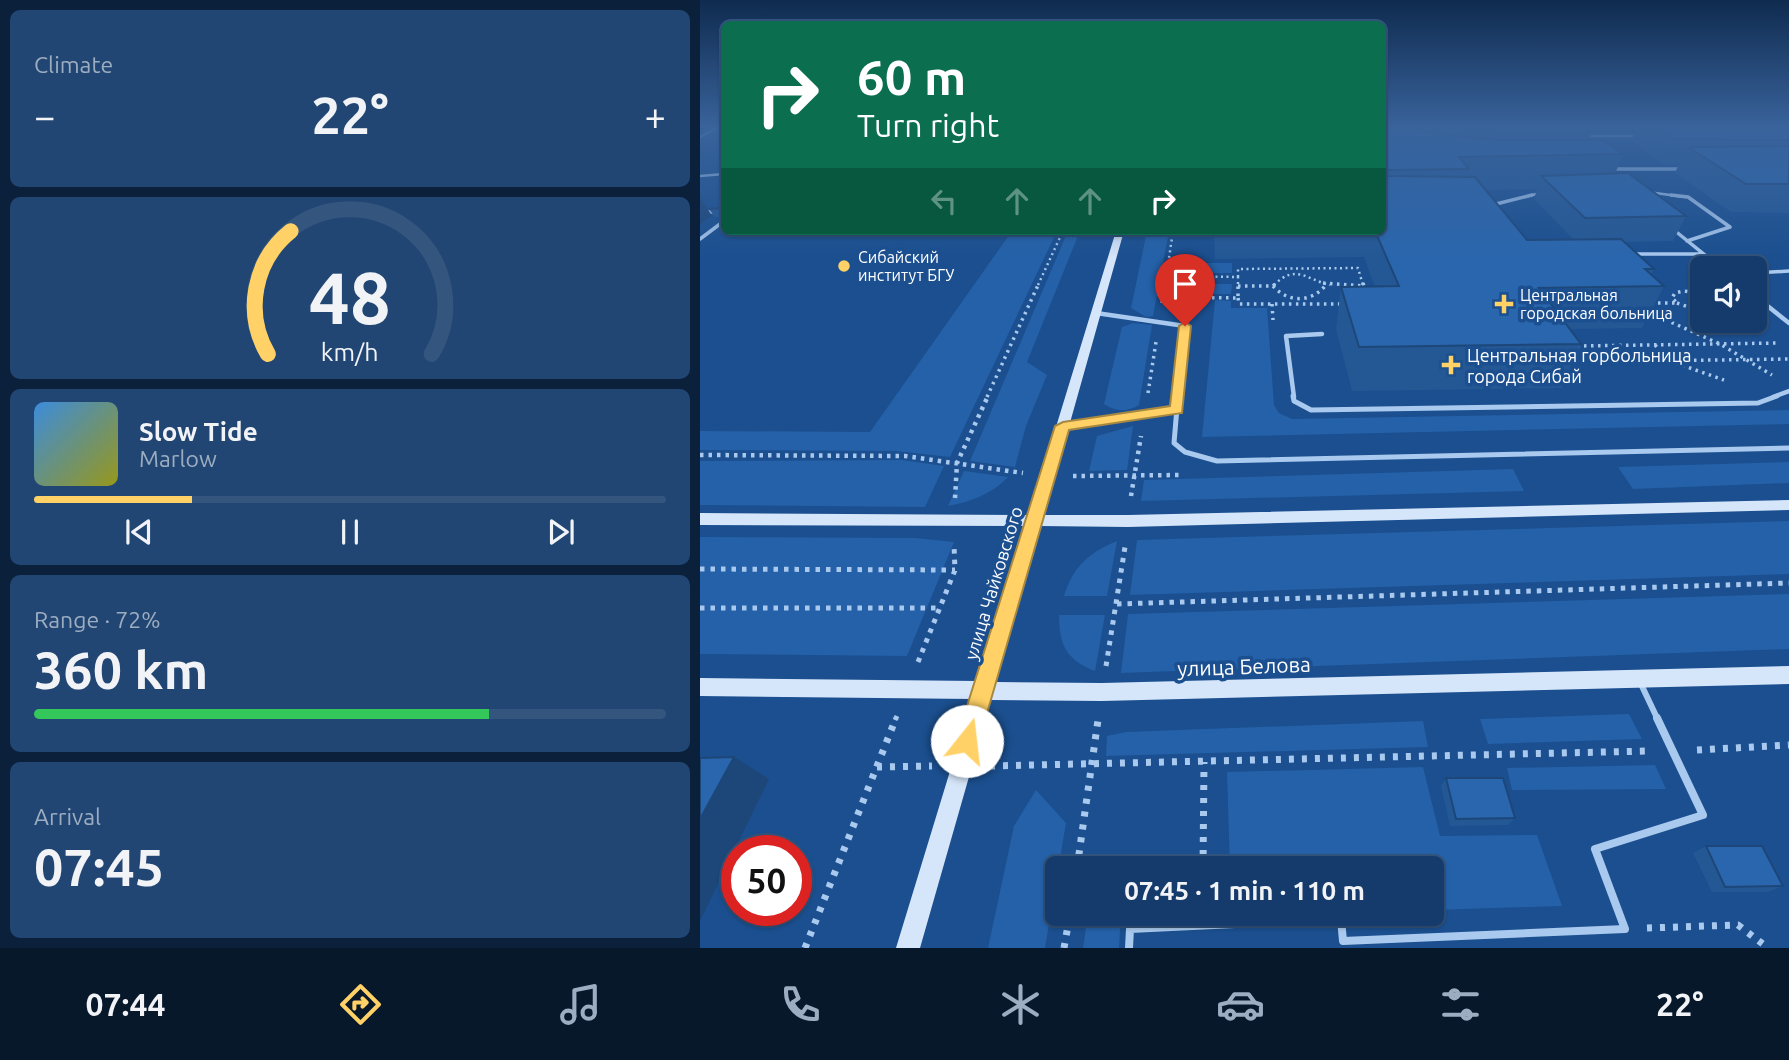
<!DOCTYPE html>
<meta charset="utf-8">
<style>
body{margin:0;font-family:Ubuntu,sans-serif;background:#214673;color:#f1f3f6;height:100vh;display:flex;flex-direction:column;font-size:26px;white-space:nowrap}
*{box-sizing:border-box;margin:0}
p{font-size:23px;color:#9dadc1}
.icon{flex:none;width:38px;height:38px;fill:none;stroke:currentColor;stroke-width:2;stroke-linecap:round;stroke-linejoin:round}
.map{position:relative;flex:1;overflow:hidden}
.side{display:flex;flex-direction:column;gap:10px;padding:10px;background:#0b203b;width:700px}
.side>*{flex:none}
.hud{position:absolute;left:21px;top:21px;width:665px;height:214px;border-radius:10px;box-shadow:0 2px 5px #0004,0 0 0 2px #33557e;background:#0b6e4f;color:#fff;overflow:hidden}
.controls{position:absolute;left:990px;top:256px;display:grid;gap:14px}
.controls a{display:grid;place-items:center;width:77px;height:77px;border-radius:10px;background:#143b6b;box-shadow:0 2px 5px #0004,0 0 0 2px #33557e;font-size:35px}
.speed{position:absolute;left:21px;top:835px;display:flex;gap:14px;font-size:35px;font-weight:700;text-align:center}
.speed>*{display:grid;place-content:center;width:91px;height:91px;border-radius:50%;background:#143b6b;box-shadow:0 2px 5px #0004,0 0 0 2px #33557e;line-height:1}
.speed .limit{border:10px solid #d22;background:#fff;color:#111}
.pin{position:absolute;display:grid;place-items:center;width:60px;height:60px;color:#fff;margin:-72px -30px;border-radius:50% 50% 50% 0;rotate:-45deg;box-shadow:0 0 7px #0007}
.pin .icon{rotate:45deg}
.me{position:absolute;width:77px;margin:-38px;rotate:16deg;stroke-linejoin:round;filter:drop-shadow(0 0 5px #0008)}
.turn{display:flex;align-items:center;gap:24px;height:147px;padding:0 21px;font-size:32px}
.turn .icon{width:91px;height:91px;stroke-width:2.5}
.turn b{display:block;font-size:49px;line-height:60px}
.lanes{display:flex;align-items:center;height:66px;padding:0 21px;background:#0003;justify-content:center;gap:35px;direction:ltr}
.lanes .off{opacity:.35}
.big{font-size:52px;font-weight:700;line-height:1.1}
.side .card{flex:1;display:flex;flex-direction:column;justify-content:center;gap:10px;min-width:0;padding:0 24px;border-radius:10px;background:#214673}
.side .dial{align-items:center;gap:0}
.dial svg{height:182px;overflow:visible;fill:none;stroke:#33557e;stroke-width:7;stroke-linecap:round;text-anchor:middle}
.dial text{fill:#f1f3f6;stroke:none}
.song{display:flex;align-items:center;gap:21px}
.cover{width:84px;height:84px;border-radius:10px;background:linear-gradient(135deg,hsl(210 70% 55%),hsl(60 70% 35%))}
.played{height:7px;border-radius:4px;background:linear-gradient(90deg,#ffd166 25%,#33557e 25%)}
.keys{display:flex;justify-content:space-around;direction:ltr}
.heat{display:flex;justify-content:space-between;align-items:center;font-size:38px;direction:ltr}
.charge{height:10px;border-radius:5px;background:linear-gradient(90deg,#34c759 72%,#33557e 0)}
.trip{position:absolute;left:345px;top:856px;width:399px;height:70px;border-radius:10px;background:#143b6b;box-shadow:0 2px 5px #0004,0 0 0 2px #33557e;font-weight:700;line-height:70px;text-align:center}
.dock{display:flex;height:112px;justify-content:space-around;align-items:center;background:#08182b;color:#9dadc1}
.dock .icon{width:49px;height:49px}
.dock .selected{color:#ffd166}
.dock b{font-size:32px;color:#f1f3f6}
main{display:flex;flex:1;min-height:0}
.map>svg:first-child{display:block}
</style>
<main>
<section class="side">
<div class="card"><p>Climate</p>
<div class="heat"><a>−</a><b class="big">22°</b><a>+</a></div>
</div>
<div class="card dial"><svg viewBox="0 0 100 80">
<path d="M14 69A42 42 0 1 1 86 69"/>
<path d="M14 69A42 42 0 0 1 24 15" stroke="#ffd166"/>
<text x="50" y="56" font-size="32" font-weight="700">48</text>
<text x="50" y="72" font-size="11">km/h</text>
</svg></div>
<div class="card">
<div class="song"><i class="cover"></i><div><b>Slow Tide</b><p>Marlow</p></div></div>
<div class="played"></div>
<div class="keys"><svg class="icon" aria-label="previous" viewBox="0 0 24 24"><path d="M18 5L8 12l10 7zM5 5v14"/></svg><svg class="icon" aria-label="pause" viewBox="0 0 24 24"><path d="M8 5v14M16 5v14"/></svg><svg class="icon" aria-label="next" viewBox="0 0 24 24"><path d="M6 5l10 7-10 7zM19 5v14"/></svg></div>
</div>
<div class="card"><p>Range · 72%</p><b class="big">360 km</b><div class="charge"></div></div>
<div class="card"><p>Arrival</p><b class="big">07:45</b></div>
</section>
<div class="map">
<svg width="1089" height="948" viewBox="0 0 1089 948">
<rect width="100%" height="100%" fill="#1b4f8f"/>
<path fill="#2461a8" d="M312 231H357L250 457 196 451 0 450V431L170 432Z
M368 231H380L327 362 347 375 326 426 315 467 270 461Z
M447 231H469L453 316 446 317 431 308Z
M487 263H532V273H485Z
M484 284H532L531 294H481Z
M515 300 531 301V308H567L574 405 579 413 592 419 1089 410V424L502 437Z
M433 323 452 325 439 405C428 412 415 412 404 404L422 327Z
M433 426 427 470 389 471 397 436Z
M202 460 244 466 225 507 0 505V461Z
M1089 462V483L933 489 918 467Z
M813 469 824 491 441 501 444 480Z
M264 471 308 477C292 494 270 502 248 506Z
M1089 521V574L430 595 437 540Z
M0 537 215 538 254 542 207 656 0 654Z
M417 541 407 596H364C373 567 388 553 417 541Z
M1089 594V649L421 673 428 614Z
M359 615H405L395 671C367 660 359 646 359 615Z
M929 714 942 739 788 744 780 719Z
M723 721 728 747 406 756 407 736 426 732Z
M955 765 966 789 812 790 807 768Z
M723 767 740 836 837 835 862 906 732 910V868H530L527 772Z
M336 790 366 823 345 948H288L314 826Z
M388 914H426L420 929 419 948H383Z"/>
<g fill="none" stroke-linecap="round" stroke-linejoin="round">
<path stroke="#a9c9ee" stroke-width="2.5" stroke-dasharray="2 3.5" stroke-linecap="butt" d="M466 276 538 277V285
M538 277V269L658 268 663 285
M338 285 363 231
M465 285 473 231
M574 285C596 263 607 280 630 285"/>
<path stroke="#a9c9ee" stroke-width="3.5" stroke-dasharray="2.5 4.5" stroke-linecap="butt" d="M623 283 664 286
M663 283 665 290
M538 286H573L576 283
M573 286C588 303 611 303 626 285
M463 297 538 298V283
M538 298 539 304H644
M462 303 465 283
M951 303H977L972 298 975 293 984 291 1003 294
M977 303 1003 312
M572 304 573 320
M946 311 1020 344 1072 375
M955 345 970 361 1024 380
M877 346 1078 343
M868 362 1089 359
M448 393 456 342
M287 397 339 283"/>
<path stroke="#a9c9ee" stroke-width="4.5" stroke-dasharray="3.5 5" stroke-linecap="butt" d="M0 455 205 456 323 473
M373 476 480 475
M431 496 441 436
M255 498 257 463 288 396"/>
<path stroke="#a9c9ee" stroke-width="5" stroke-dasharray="4.5 6" stroke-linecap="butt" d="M0 569 255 570
M417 604 1089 583
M0 608H240
M218 662 255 570 254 545
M406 666 425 547
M195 720 197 716"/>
<path stroke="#a9c9ee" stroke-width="7" stroke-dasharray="5 8" stroke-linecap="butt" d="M997 750 1089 745
M290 766 949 751
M177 767 232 766
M377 865 503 859
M377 868 398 720
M503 868 504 762
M947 928 1038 925 1068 948
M105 948 196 718
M364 948 370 914"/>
<path stroke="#a9c9ee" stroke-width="2.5" d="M890 136H939
M0 137 20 126
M0 176 24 174
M948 192 985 197
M825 197 840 193"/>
<path stroke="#a9c9ee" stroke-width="3.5" d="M971 195 988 197 1030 227 987 241
M792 205 832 195
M0 212H24
M974 230 1021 268
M0 239 24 221
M931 254H1002
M1055 273 1089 271"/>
<path stroke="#a9c9ee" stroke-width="4.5" d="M1055 296 1089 323
M396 313 485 326 478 397
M594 397 586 336 622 334
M1073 397 1089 391"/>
<path stroke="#a9c9ee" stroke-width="5" d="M478 396 474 443 485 452 517 461 1089 448
M593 396 594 401 611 410 1058 403 1077 396
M363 426 477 410"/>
<path stroke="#a9c9ee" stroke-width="6" d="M940 682 958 720"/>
<path stroke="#a9c9ee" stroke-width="8" d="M429 948 430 929 641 919 643 941 925 929 895 849 1003 815 957 718"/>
<path stroke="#a9c9ee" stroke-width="3.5" d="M908 169H984"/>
<path fill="#d6e6fa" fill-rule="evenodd" d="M416 231H424L344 515H428L1089 500V510L428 527 340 526 296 682 402 683 1089 666V684L402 701 291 700 220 948H196L272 699 0 696V678L277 681 325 526 0 525V513L329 515Z"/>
</g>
<path fill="#245895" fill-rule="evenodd" d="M682 126H883L892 132 889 140 923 154 915 174 986 216 973 241 924 242 954 269 951 274 964 286 942 328 870 329 881 344 861 388 652 391 636 329 641 287H675L664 257 515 259 514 231H682ZM837 189 834 199 873 239 827 240 786 190Z
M937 126H1089V213L1031 212 975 173 979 164H963L931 141Z
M24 199V217H15L9 209 22 207Z
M746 778 815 818 808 825 750 826 741 786Z
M1006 846 1083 886 1068 892H1012L993 853Z"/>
<path fill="#1d4779" d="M0 197 12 216 0 224Z
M34 757 69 779 0 921V819Z"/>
<path fill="#2a66ad" stroke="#1d4779" stroke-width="2" d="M682 126H707L738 134 797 140H903L923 154 759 157 769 169 687 170 683 172 684 176 775 177 827 240 921 239 954 269H945L964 286 839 288 881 344 659 347 641 287 699 286 675 231H682Z
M740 126H783L787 131Z
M791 126H883L892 132H799Z
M955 126H1089V140L975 139Z
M1089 146V184H1046L988 147Z
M928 173 986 216 885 218 841 176Z
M24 199V208L9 209 22 207V201Z
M34 757 0 819V758Z
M746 778H803L815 818 756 819Z
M1006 846H1062L1083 886 1025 887Z"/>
<linearGradient id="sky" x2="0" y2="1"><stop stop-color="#0f2b4f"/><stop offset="0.49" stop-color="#39639b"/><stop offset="1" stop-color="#39639b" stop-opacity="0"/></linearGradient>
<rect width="1089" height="259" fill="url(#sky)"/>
<path fill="#ffd166" stroke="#a68842" stroke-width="2" d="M485 322 491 326 482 413 369 430 279 741 275 749 267 753 259 749 256 741 355 426 363 422 470 406 479 326Z"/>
<g fill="#ffd166" stroke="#1b4f8f" stroke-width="2.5">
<circle cx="144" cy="266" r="7"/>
<path d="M800.5 293.5h7v7h7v7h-7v7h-7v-7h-7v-7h7z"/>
<path d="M747.5 354.5h7v7h7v7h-7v7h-7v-7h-7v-7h7z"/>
</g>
<g text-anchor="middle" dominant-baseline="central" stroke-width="7" stroke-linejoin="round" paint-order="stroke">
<g font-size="16" fill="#fff" stroke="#1b4f8f" text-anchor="start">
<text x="158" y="257">Сибайский<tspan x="158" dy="18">институт БГУ</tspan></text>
<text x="820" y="295">Центральная<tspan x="820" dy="18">городская больница</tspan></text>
</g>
<g font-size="18" fill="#fff" stroke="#1b4f8f" text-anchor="start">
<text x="767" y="355">Центральная горбольница<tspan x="767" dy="21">города Сибай</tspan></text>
</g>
<g font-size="18" fill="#fff" stroke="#1b4f8f">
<text transform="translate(293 583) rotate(-73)">улица Чайковского</text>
</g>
<g font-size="21" fill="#fff" stroke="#1b4f8f">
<text transform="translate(544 666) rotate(-2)">улица Белова</text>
</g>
</g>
</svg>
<div class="controls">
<a><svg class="icon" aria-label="sound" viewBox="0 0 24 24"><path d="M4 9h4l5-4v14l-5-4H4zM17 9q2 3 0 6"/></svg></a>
</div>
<div class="speed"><div class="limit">50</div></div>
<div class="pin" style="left:485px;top:326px;background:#d93025"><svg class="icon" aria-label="arrive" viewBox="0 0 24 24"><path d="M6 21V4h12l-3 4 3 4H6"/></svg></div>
<svg class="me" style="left:267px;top:741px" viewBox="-20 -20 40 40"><circle r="19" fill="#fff"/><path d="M0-13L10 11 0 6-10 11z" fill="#ffd166"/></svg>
<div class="trip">07:45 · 1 min · 110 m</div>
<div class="hud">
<div class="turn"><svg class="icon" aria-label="right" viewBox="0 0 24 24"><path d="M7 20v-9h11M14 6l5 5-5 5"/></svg><div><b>60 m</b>Turn right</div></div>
<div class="lanes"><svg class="icon off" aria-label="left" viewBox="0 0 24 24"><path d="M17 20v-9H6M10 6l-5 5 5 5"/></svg><svg class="icon off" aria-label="ahead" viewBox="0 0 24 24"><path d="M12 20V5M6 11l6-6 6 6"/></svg><svg class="icon off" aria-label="ahead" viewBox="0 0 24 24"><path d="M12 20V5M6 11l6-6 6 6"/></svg><svg class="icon" aria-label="right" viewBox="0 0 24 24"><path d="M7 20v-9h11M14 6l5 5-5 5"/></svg></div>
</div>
</div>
</main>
<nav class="dock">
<b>07:44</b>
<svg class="icon selected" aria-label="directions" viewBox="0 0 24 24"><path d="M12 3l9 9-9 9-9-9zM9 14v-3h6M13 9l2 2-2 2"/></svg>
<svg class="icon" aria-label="music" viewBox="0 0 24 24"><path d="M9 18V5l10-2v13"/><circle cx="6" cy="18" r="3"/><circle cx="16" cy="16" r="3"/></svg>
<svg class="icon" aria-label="phone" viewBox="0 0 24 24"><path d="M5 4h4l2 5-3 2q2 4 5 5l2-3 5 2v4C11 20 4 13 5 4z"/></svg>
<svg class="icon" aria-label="climate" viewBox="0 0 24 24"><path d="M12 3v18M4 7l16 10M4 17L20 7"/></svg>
<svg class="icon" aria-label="car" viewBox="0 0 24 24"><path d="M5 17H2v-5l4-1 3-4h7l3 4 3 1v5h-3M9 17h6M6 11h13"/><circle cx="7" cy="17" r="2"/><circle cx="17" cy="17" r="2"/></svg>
<svg class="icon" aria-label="filters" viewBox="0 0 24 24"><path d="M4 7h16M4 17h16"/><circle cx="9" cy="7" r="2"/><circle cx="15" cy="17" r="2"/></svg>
<b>22°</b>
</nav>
